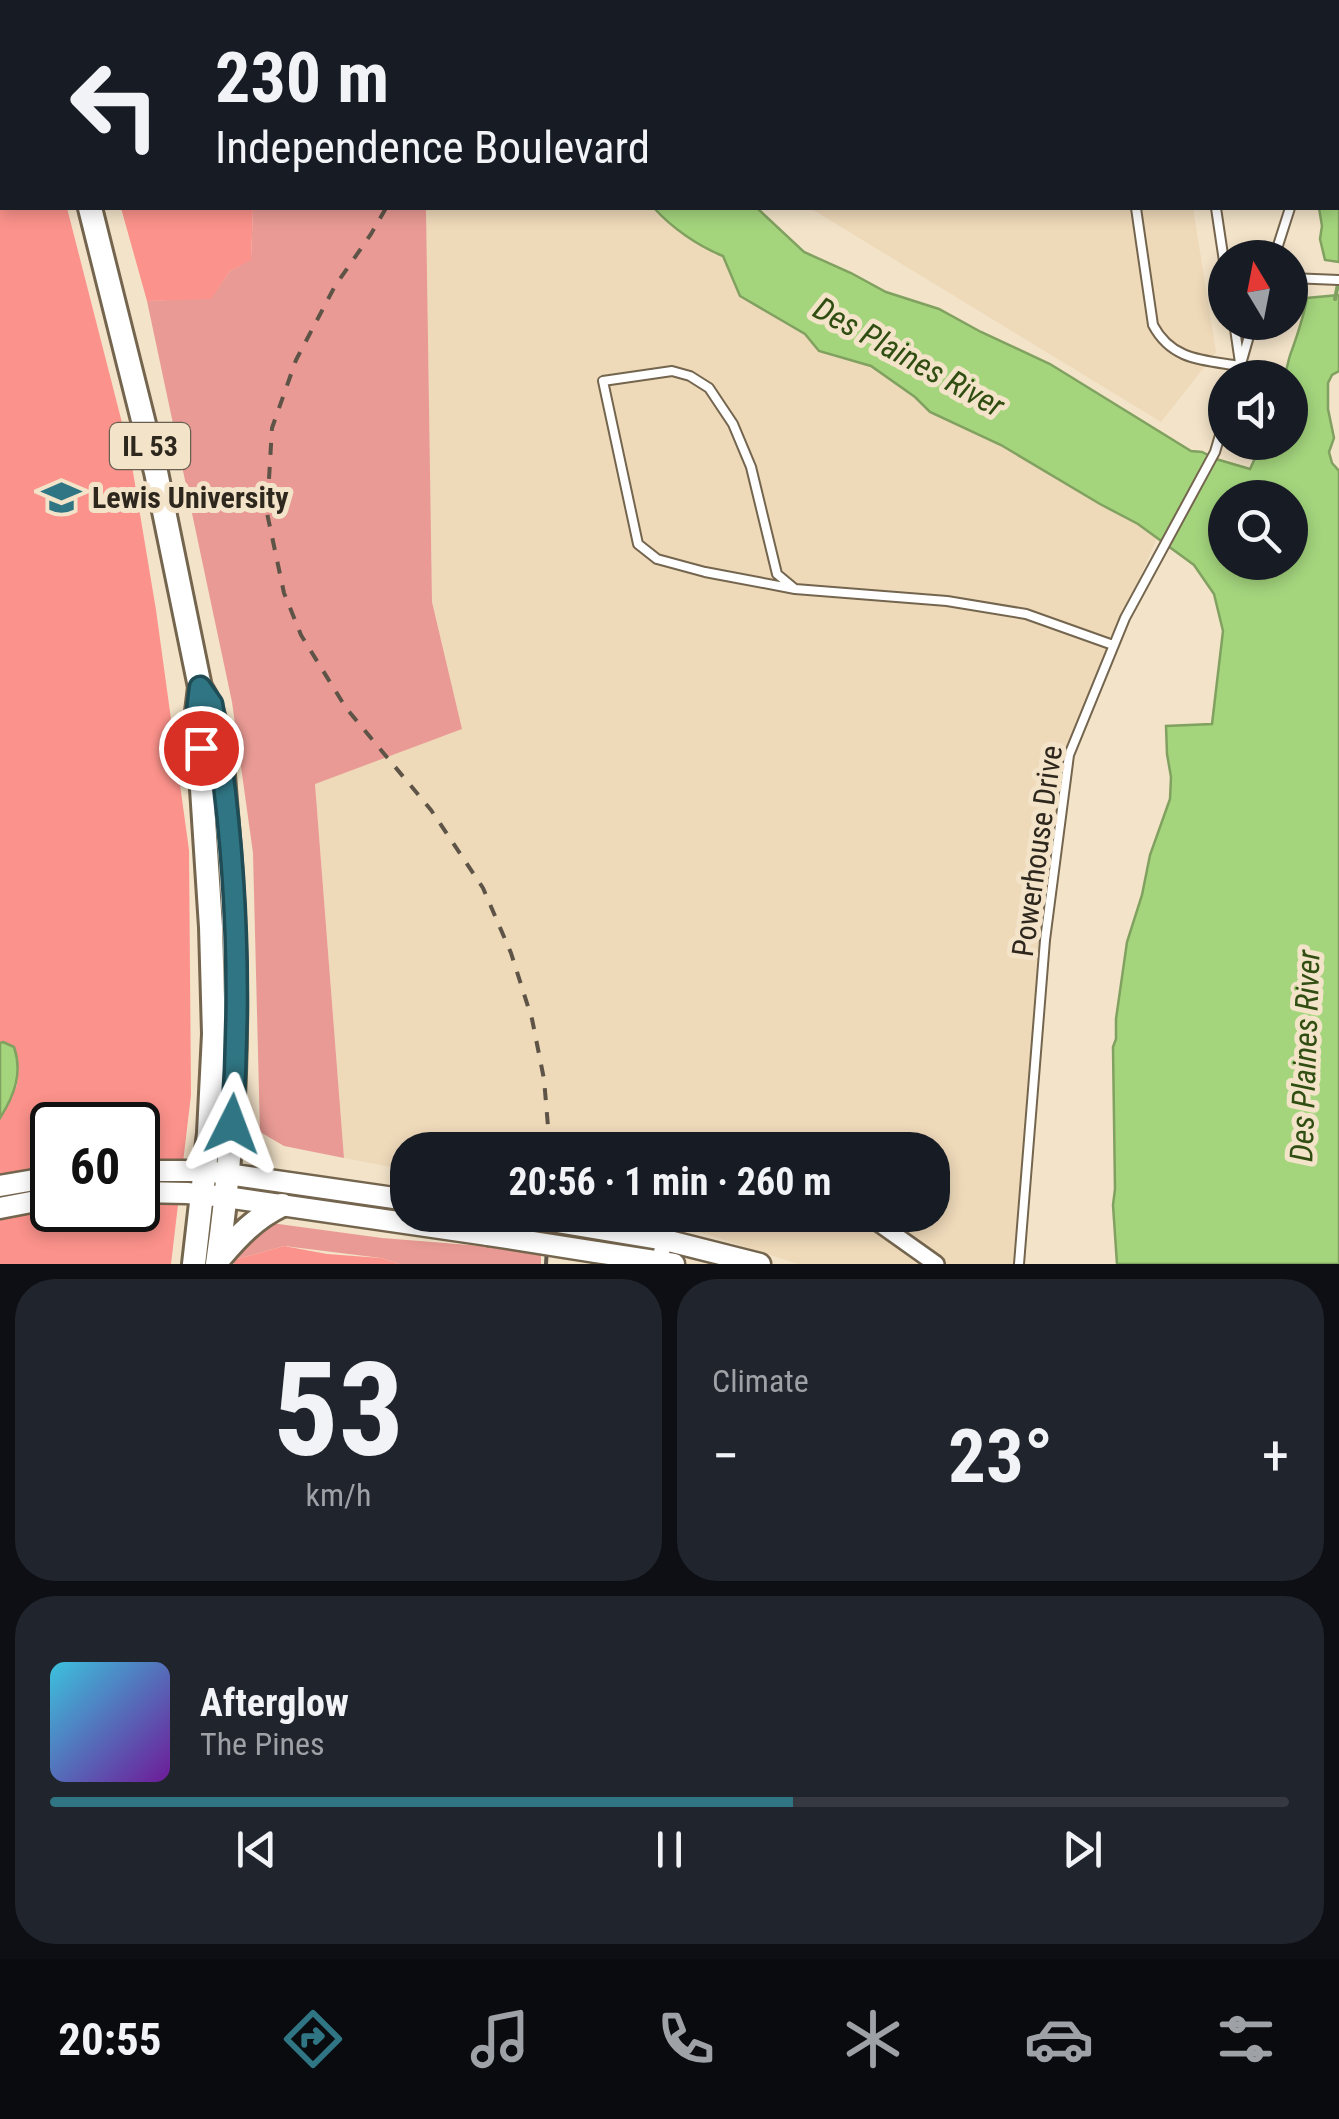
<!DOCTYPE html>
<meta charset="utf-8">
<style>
body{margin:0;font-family:"Roboto Condensed",sans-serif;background:#20242c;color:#f1f3f6;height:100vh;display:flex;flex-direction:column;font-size:38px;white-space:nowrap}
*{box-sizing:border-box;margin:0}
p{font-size:32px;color:#9ea1a6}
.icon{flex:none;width:55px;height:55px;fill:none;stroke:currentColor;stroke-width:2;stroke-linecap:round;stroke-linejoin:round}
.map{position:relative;height:1264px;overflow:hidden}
.panel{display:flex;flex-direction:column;gap:15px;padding:15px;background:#0d0f14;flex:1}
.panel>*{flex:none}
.guide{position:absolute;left:0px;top:0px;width:1340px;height:210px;box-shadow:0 5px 15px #0003;background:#171b24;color:#f1f3f6;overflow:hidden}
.needle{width:65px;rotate:350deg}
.tools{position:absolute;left:1208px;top:240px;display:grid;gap:20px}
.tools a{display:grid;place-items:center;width:100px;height:100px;border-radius:50%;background:#171b24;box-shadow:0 5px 15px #0003;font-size:50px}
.speed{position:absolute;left:30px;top:1102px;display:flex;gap:20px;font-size:50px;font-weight:700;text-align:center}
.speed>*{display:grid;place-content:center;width:130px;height:130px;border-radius:50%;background:#171b24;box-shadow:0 5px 15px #0003;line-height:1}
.speed .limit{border:5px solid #111;border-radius:15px;background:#fff;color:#111}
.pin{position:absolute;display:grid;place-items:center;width:85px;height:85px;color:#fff;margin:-42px;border:5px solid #fff;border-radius:50%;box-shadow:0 2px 10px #0007}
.me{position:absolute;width:110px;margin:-55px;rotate:3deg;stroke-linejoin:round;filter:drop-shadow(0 0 8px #0008)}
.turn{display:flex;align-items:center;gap:35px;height:210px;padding:0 50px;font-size:45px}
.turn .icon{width:130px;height:130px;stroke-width:2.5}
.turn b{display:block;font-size:70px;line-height:85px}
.big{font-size:75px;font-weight:700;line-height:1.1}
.panel .tile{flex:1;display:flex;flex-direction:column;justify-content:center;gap:15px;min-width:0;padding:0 35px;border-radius:40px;background:#20242c}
.panel .dial{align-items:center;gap:0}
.dial b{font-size:130px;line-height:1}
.song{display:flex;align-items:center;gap:30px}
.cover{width:120px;height:120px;border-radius:15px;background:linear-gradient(135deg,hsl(190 70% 55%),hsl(280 70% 35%))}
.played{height:10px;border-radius:5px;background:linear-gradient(90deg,#307583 60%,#363941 60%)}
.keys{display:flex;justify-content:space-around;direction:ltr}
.heat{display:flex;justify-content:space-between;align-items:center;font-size:55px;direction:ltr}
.panel .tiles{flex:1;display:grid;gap:15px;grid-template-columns:1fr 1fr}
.tile:last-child{grid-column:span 2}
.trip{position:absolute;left:390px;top:1132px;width:560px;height:100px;border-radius:40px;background:#171b24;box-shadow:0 5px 15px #0003;font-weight:700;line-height:100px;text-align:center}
.tab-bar{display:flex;height:160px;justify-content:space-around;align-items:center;background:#090b0e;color:#9ea1a6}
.tab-bar .icon{width:70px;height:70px}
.tab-bar .on{color:#307583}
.tab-bar b{font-size:45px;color:#f1f3f6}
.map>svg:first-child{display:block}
</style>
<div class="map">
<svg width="1339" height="1264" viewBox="0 0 1339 1264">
<rect width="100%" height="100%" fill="#f3e3c9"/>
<path fill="#eed9b9" d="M426 208H654L668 222 711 251 723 256 730 270 783 323 805 334 819 351 871 366 915 397 930 412 1001 445 1100 504 1138 524 1157 538 1063 755 1020 1264H798L647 1215H932V1150H408L407 1170 344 1158 315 783 462 729 432 602Z
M810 208H1193L1216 352 1161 422Z"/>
<path fill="#e99a94" d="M674 0H1166L1162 2H675Z
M253 208H426L432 602 462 729 315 784 344 1158 284 1146 260 1132 253 853 232 702 147 301 211 298 230 271 251 259Z
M271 1223 382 1238 518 1249 541 1254V1264H399L381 1258 284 1246 234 1260 243 1236Z"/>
<path fill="#fb928b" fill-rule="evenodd" d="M0 0H14L15 2H2V208H67L130 454 156 610 189 850 191 1095 171 1264H0V1118L17 1085 18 1061 17 1057 3 1042 0 1043ZM52 1125H138V1210H52Z
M121 208H253L251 260 230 271 211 299 147 301Z
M284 1246 327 1254 381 1258 399 1264H234V1260Z"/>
<path fill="#a4d57d" stroke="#81a160" stroke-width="2.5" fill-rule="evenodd" d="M1339 139V262L1325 260 1320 239 1322 226 1319 208H1338Z
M654 208H757L804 252 851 273 886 292 939 309 981 332 1050 364 1191 451 1202 452 1216 459 1250 469 1262 443 1290 442V378L1284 376C1288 367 1288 359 1292 350 1298 333 1304 316 1307 298L1339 295V371L1332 375 1328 383V409L1334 438 1329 452 1332 463 1339 471V1264H1117L1113 1205 1115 1189 1113 1047 1116 1039V1019L1127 942 1142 895 1150 855 1170 799 1171 777 1167 754 1166 726 1212 724 1223 631 1214 594 1194 565 1138 524 1100 504 1001 445 930 412 915 397 871 366 819 351 805 334 740 296 723 256C698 246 672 228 654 208ZM1225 498H1290V562H1225Z
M3 1042 14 1047C23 1073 14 1096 0 1118V1043Z"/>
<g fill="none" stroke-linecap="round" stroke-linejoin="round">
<path stroke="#81a160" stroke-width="4" d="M1335 299 1339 279"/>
<defs>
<path id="lane" d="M1194 0V2
M1283 0 1287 2
M1229 2 1232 0
M1300 2 1304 0
M1338 89 1339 85
M1136 208 1153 325C1172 361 1204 360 1240 366
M1216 208 1225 268
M1274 258 1290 208
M1290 278 1339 280
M1234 322 1240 363
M1237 378 1253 322
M795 589 705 572 657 559 638 544 603 381 672 371 690 376 709 388 733 424 751 467 777 574 795 589 947 601 1026 614 1113 645
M1019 1264 1045 940 1069 755 1125 618 1215 452 1225 418"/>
<path id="street" d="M715 1150C733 1138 755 1142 774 1150
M867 1215 936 1264
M659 1261 672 1215"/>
<path id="secondary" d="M138 1171H206L408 1200
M0 1186 52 1177
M138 1192 187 1193 226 1197 488 1235
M0 1208 52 1198
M551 1221 665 1240 760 1264
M596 1252 674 1264"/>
<path id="primary" d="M37 0 38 2
M90 208 156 472 200 687 197 712 211 927 214 1034 209 1133 194 1264
M200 687C223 722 222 772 226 813 240 964 239 1114 217 1264
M218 1260C237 1237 255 1218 282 1205"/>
</defs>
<use href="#lane" stroke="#74654e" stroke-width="12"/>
<use href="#street" stroke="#74654e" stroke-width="20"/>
<use href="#secondary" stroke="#74654e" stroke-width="25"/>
<use href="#primary" stroke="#74654e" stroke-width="28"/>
<use href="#lane" stroke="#fff" stroke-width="8"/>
<use href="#street" stroke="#fff" stroke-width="15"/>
<use href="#secondary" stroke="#fff" stroke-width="20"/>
<use href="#primary" stroke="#fff" stroke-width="22"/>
<path stroke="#5d5447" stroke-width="4" stroke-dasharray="12 12" stroke-linecap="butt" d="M460 2V0
M1114 2 1119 0
M386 208 371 234 335 286 296 360 272 428 267 513 284 593 301 635 346 708 431 810 483 888 511 953 532 1019 544 1079 550 1150
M546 1264 549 1215"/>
<defs>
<path id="secondary-bridge" d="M504 1215 551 1221
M488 1235 596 1252"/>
</defs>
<use href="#secondary-bridge" stroke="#74654e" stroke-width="25" stroke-linecap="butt"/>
<use href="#secondary-bridge" stroke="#fff" stroke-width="20"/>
</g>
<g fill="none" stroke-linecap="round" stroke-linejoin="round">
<defs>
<path id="route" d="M201 748 197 712 200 687 212 704C236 842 242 985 232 1124"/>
</defs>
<use href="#route" stroke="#1f4c55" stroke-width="25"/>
<use href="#route" stroke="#307583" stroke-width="18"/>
</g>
<defs>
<symbol id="university-bare" viewBox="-9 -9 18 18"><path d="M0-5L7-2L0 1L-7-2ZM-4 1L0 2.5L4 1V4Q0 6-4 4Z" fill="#307583" stroke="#f3e3c9" stroke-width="2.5" paint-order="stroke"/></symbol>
</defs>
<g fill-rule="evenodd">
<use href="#university-bare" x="34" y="470" width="55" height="55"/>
</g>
<g text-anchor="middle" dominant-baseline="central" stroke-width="10" stroke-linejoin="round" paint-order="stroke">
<rect fill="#f3e3c9" stroke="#695f51" stroke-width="2.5" x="110" y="423" width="80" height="46" rx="8"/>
<g font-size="28" font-weight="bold" fill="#2e271e">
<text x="150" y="446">IL 53</text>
</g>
<g font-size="30" font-weight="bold" fill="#2e271e" stroke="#f3e3c9" text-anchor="start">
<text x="92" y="497">Lewis University</text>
</g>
<g font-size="30" fill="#2e271e" stroke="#f3e3c9">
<text transform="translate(1037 851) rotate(-82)">Powerhouse Drive</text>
</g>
<g font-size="32" font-style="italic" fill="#304e11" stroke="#f3e3c9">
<text transform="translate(909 357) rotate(29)">Des Plaines River</text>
<text transform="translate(1305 1056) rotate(-88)">Des Plaines River</text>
</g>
</g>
</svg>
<div class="tools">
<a><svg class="needle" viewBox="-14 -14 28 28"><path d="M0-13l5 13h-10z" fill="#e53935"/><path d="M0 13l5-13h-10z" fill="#9ea1a6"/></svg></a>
<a><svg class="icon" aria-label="sound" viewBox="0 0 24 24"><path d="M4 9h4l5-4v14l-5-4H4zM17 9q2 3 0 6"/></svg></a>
<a><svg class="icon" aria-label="search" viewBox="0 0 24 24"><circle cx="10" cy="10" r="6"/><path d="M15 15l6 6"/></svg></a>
</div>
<div class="speed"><div class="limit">60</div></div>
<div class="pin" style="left:201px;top:748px;background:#d93025"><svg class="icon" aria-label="arrive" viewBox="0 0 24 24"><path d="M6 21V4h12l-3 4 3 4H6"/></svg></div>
<svg class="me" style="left:232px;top:1124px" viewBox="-20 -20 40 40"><path d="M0-17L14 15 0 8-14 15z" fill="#307583" stroke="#fff" stroke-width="4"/></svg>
<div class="trip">20:56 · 1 min · 260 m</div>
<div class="guide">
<div class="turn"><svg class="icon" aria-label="left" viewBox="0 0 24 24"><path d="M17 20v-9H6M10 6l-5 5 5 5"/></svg><div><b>230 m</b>Independence Boulevard</div></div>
</div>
</div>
<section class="panel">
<div class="tiles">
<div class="tile dial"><b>53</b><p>km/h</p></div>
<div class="tile"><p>Climate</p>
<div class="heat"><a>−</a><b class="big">23°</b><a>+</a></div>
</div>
<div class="tile">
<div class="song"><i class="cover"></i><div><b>Afterglow</b><p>The Pines</p></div></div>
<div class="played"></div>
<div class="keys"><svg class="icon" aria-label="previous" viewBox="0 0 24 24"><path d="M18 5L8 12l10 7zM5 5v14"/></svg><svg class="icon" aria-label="pause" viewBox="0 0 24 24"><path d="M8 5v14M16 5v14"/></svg><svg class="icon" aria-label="next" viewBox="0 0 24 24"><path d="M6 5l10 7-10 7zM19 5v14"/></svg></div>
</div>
</div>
</section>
<nav class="tab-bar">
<b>20:55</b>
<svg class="icon on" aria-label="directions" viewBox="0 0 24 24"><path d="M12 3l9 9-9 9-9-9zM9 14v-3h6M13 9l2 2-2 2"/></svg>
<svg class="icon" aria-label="music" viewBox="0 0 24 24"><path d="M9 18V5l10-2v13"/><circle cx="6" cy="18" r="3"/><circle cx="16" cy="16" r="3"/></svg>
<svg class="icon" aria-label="phone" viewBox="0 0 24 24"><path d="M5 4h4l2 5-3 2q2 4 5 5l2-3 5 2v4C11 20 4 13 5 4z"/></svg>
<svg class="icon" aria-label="climate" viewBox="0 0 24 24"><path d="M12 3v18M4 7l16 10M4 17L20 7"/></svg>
<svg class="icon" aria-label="car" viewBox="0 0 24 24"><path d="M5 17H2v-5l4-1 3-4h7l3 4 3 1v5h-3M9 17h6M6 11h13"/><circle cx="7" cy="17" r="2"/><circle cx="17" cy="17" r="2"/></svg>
<svg class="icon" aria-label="filters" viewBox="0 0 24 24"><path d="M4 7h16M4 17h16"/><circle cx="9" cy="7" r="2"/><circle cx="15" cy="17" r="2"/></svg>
</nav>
